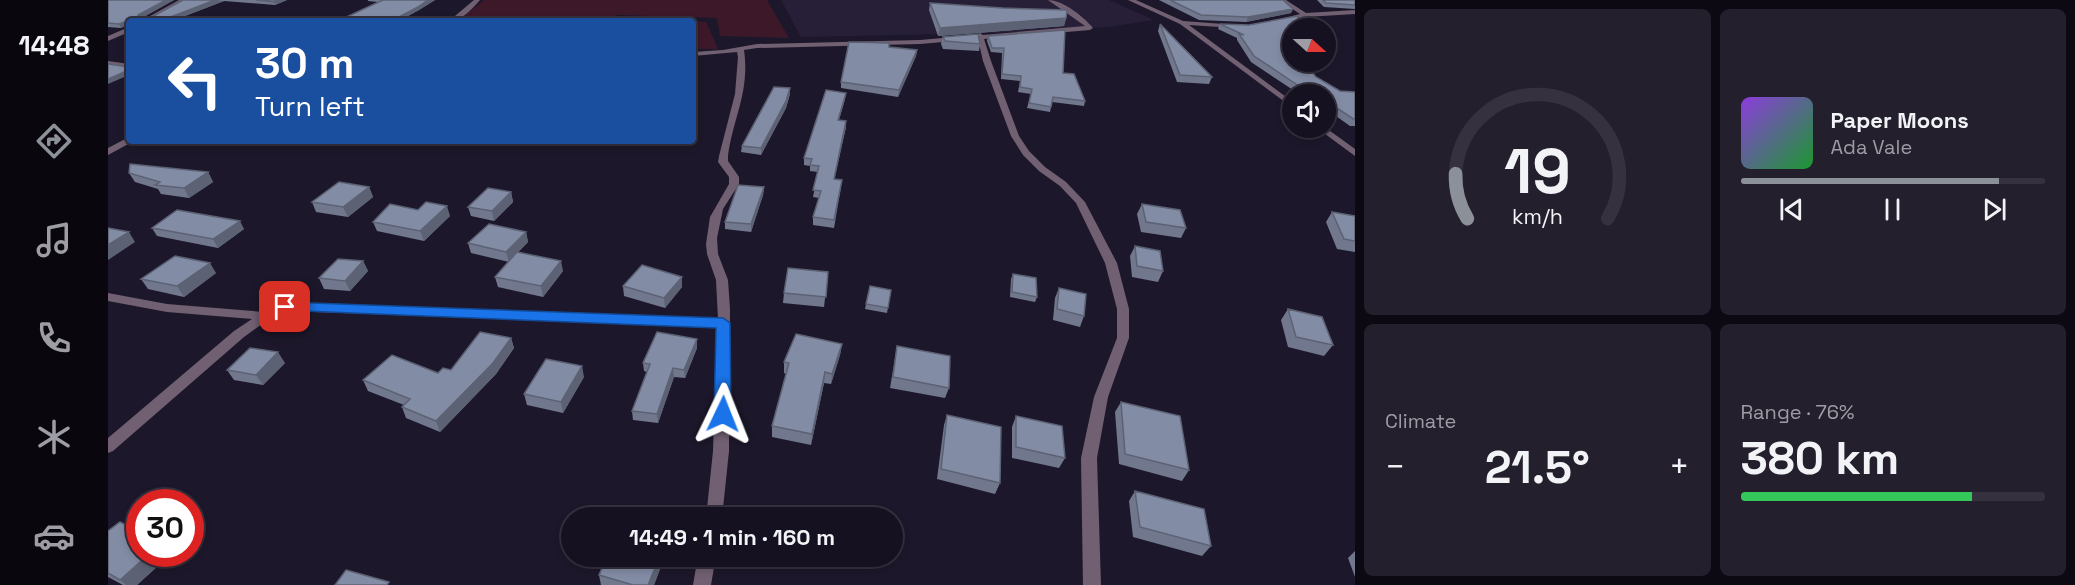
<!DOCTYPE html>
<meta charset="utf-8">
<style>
body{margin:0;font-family:"Space Grotesk",sans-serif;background:#231f2d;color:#f1f3f6;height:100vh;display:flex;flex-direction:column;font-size:22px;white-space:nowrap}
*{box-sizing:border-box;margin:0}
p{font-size:20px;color:#9e9da5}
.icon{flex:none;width:33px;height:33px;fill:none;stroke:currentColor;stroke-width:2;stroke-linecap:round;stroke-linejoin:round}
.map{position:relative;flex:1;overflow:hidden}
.side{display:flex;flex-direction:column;gap:9px;padding:9px;background:#0c0912;width:720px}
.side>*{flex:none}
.guide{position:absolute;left:18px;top:18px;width:570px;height:126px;border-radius:6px;box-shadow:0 3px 9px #0003,0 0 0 2px #35313e;background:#1a4fa0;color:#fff;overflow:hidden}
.needle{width:39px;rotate:111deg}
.fabs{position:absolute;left:1174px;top:18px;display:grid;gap:12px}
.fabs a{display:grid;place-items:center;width:54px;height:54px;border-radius:50%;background:#161120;box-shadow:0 3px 9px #0003,0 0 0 2px #35313e;font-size:30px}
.speed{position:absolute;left:18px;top:489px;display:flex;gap:12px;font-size:30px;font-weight:700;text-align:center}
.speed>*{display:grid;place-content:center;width:78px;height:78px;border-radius:50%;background:#161120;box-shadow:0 3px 9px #0003,0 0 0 2px #35313e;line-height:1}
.speed .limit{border:9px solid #d22;background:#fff;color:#111}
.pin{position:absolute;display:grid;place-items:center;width:51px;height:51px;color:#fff;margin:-26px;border-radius:12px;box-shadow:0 3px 9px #0006}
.me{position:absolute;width:66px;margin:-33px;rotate:2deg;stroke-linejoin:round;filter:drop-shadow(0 0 4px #0008)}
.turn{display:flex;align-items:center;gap:21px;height:126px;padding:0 30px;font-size:27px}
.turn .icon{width:78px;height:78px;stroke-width:2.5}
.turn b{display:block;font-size:42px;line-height:51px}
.big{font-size:45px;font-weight:700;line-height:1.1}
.side .card{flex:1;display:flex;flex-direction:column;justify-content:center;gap:9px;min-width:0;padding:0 21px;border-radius:9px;background:#231f2d}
.side .dial{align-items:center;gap:0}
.dial svg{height:156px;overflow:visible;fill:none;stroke:#35313e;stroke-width:7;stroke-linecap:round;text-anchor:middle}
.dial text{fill:#f1f3f6;stroke:none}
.song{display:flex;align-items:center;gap:18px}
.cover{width:72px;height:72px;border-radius:9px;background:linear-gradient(135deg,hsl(270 70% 55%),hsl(130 70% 35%))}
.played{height:6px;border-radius:3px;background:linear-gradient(90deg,#8c9099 85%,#35313e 85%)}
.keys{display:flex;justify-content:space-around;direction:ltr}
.heat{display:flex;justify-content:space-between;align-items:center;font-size:33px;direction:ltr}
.charge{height:9px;border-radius:4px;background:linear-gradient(90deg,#34c759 76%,#35313e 0)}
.side .tiles{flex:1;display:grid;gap:9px;grid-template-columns:repeat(2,1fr)}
.trip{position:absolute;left:453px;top:507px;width:342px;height:60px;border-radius:30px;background:#161120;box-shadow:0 3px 9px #0003,0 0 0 2px #35313e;font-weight:700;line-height:60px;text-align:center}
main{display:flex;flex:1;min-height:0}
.tabs{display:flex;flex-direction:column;width:108px;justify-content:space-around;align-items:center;background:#09070d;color:#9e9da5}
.tabs .icon{width:42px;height:42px}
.tabs .current{color:#8c9099}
.tabs b{font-size:27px;color:#f1f3f6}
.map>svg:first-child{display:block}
</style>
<main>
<nav class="tabs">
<b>14:48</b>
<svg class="icon current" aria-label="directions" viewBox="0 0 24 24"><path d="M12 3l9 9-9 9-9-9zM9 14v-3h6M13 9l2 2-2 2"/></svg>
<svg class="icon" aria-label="music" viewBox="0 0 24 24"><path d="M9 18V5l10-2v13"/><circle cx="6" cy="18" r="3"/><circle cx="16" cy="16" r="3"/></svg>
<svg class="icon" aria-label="phone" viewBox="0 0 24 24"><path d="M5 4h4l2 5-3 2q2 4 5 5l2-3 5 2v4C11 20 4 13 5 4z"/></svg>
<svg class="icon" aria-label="climate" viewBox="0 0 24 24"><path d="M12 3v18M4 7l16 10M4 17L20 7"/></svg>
<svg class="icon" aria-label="car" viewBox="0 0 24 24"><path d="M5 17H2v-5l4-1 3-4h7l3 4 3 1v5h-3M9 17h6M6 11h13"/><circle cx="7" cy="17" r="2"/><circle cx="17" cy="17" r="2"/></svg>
</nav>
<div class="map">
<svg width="1247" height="585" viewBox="0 0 1247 585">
<rect width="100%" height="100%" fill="#1d172b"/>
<path fill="#271e38" d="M673 0H1001L1046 20 1000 27 886 33 693 37Z"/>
<path fill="#3d1829" d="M376 0H659L681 38 612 36 609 18 509 15 505 21H350Z
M585 21 598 22 610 49H585Z"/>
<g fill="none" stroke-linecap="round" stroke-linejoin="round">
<path fill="#716071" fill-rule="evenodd" d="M71 0H79L41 21H33Z
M366 0H372C363 10 354 21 341 21Z
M940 0C955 0 976 17 985 28L982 30 876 39 883 61 911 136 921 151 937 167 958 182 977 202 1009 263 1021 309V338L1000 397 989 458 993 585H975L973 458 986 397 1009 338V309L997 263 968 203 952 186 931 171 915 155 903 136 875 61 870 39 812 44 649 48 636 50C642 92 625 118 620 156V161L631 177V184L615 209 609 238 610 254 620 280 622 309 621 451 614 518H598L605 451 609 327 179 311 161 319 136 337 5 451 0 453V438L126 331 144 319 59 312 0 301V293L59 304 156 312 177 303 610 319 608 280 599 254 598 244 602 217 621 184V177L610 162 611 156 627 94 630 57 629 52 585 56V52L615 50 649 44 812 40 869 35 872 33 875 35 977 26Z
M1020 0H1028L1075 21 1129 25V27L1127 28 1081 25 1185 102V108L1072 24Z
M1171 0H1178L1198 13 1247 10V14L1197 17 1174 22 1172 21V19L1192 14Z
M21 27V32L0 41V36Z
M0 61 21 64V68L0 65Z
M1209 128H1218L1247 149V156Z
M21 137V141L24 142 0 155V148Z
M590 556H608L603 585H585Z"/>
</g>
<path fill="#71788e" d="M0 0H66L32 19H40L75 0H179L167 5 116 1 64 21H21L13 28 0 27Z
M260 0H327L311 10 291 21H230L270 2 260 1Z
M1051 0H1175L1185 9 1183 13 1138 22 1091 20Z
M1209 0H1247V9L1216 7Z
M822 3 958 18 956 26 830 36 821 10Z
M1052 24 1104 77 1101 84 1069 82 1050 31Z
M1112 24 1185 28V62L1208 77 1232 91 1247 92V126H1242L1218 109V94H1191L1143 62 1129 40V38L1110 29Z
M880 36 955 73 977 101 976 106 944 102 942 112 919 108 923 94 910 92 912 81 893 79 894 53 883 52 879 41Z
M835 37 872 44 871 51 835 49 833 44Z
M781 47 809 50 808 56 790 97 733 88V82Z
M682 94 678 108 653 155 633 152 634 146Z
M737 99 731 120 738 127 726 179 733 187 726 228 705 225V217L711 198 705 197 710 172 702 171V166L696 165V158Z
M100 172 105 182 81 198 53 194 50 189 27 182 21 173Z
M261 187 265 197 240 217 208 212 204 202Z
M656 187 655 195 643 232 617 229V222Z
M403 192 405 202 386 221 363 216 360 207Z
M1034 204 1078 228 1073 238 1033 232 1029 214Z
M1224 212 1247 216V252L1229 249 1218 222Z
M342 216 316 241 269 231 265 222Z
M44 228 136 229 110 248 49 236Z
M418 232 420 242 410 252 455 271 435 297 390 287 387 277 401 262 363 253 360 243Z
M1027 246 1055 271 1050 282 1024 277 1022 256Z
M255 261 260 271 242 291 216 289 211 278Z
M720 272 716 307 675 303 676 293Z
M108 273 76 297 40 289 33 279Z
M905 274 929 297 927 302 902 297 903 279Z
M574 277V287L557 308 516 296 515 286Z
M762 286 783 290 779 313 757 309Z
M951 288 976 316 972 327 945 320 947 298Z
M1180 309 1225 345 1216 356 1180 347 1173 320Z
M403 338 406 348 388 374 332 432 298 418 294 407 296 405 260 391 255 380 330 373 343 370Z
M589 339V348L577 378 566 377 550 423 525 420 524 411 539 372 536 371 535 363Z
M734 344 732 355 723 384 716 383 703 445 664 437V426L678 374 676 373V362Z
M789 346 841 388 837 398 782 388Z
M177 363 155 385 126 380 119 370Z
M476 377 455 413 419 405 416 394Z
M1013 402 1081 470 1074 481 1011 464 1007 412Z
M839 415 892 483 887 494 829 479 836 425Z
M908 416 957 458 951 468 904 458V427Z
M1027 491 1103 546 1094 556 1025 537 1021 501Z
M0 531 32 554H63L29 585H15L0 577Z
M1247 551V577L1240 558Z
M557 556 546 585H493L491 575Z"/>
<path fill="#5c6274" d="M58 0H66L32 19H29L30 15Z
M107 0 116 1 64 21H52Z
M169 0H179L167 5 166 2Z
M320 0H327L311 10 290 21 289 18Z
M1185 9 1183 13 1138 22 1140 17Z
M283 17V21H275Z
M958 18 956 26 830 36 832 28Z
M20 21 21 25 13 28 11 24Z
M809 50 808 56 790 97 791 90Z
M588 60V68L585 71V63Z
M21 70V75L0 84V79Z
M682 88V94L678 108 653 155V148Z
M738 93 737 99 729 126 730 120Z
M738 121V127L725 186 726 179Z
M100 172 105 182 81 198 76 188Z
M261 187 265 197 240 217 235 207Z
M656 187 655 195 643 232V224Z
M403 192 405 202 386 221 384 211Z
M339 206 342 216 316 241 312 231Z
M132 221 136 229 110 248 105 239Z
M21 232 27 242 0 260V245Z
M418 232 420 242 401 262 398 252Z
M255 261 260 271 242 291 237 281Z
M453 261 455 271 435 297 433 286Z
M102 263 108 273 76 297 69 286Z
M574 277V287L557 308 556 298Z
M403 338 406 348 388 374 332 432 328 421Z
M589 339V348L577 378 576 370Z
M734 344 732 355 723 384 724 374Z
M170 352 177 363 155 385 148 375Z
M474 366 476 377 455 413 453 402Z
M565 368 566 377 550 423 549 414Z
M717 372 716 383 703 445 704 434Z
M41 554H63L29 585H18L12 580Z
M552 556H557L546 585H540Z"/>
<path fill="#838ca5" stroke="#5c6274" stroke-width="1.5" d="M0 0H58L30 15 29 19H40L75 0H107L52 21H21V25L20 21 11 24 0 23Z
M148 0H169L166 2Z
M275 0H320L310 7 289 18 283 17 275 21H230Z
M1062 0H1175L1185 9 1140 17 1093 15Z
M1215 0H1247V5L1218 3Z
M822 3 895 8 959 10 958 18 832 28Z
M1189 16 1196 28H1185V40L1181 39 1185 45V62H1197L1208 77 1232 91 1247 92V120L1218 101V94H1203L1146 56 1131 34 1136 35 1112 24 1141 25Z
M1052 24 1104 77 1072 75Z
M957 30 955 73 966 74 977 101 945 97 943 107 921 103 924 89 912 87 913 76 894 74 896 48H884L880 36Z
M870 34 872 44 837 41 835 37Z
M741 42 781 43V47L809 50 791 90 733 82Z
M0 64 21 67V70L0 79Z
M666 87 682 88 678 101 653 148 634 146Z
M718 90 738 93 730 120 738 121 726 179 734 180 726 220 705 217 713 191 705 190 711 166 702 165 704 159 696 158Z
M22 164 100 172 76 188 47 185 52 182 21 173Z
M231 182 261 187 235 207 204 202Z
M630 185 656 187 643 224 617 222Z
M380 188 403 192 384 211 360 207Z
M318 202 339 206 312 231 265 222 282 204 310 210Z
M1034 204 1072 210 1078 228 1038 222Z
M69 210 132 221 105 239 44 228Z
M1224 212 1247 216V241L1236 239Z
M381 224 418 232 398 252 360 243Z
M0 228 21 232 0 245Z
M1027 246 1052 251 1055 271 1029 266Z
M409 252 453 261 433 286 387 277Z
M67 256 102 263 69 286 33 279Z
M230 259 255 261 237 281 211 278Z
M534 265 574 277 556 298 515 286Z
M680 268 720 272 718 297 676 293Z
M905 274 928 278 929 297 904 292Z
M762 286 783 290 780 308 758 304Z
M951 288 978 294 976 316 949 309Z
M1180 309 1214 317 1225 345 1188 337Z
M372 332 403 338 385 363 328 421 294 407 302 399 255 380 284 355 330 373 335 368 343 370Z
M549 332 589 339 576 370 565 368 549 414 524 411 542 364 535 363Z
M688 334 734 344 724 374 717 372 704 434 664 426 681 363 676 362Z
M789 346 842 356 841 388 785 377Z
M142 348 170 352 148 375 119 370Z
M438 359 474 366 453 402 416 394Z
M1013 402 1072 416 1081 470 1017 454Z
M839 415 893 427 892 483 833 469Z
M908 416 954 426 957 458 908 447Z
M1027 491 1096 509 1103 546 1032 527Z
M12 522 32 532V554H41L12 580 0 573V531Z
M499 556H552L540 585H525L491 575Z
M238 570 281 582 279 585H227Z"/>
<path fill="#1a73e8" stroke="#114b97" stroke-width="1.5" d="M177 302 615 318 622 323 623 414 620 419 615 420 609 419 606 414 608 328 172 310 170 307 172 303Z"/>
</svg>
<div class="fabs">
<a><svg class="needle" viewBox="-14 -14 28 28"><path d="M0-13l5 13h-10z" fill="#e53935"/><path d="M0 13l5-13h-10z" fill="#9e9da5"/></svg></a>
<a><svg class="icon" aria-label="sound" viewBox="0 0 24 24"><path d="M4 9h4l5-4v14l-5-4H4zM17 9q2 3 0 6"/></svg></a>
</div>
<div class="speed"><div class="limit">30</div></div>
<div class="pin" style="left:177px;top:307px;background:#d93025"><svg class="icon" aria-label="arrive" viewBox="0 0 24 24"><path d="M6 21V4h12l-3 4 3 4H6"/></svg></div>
<svg class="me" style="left:615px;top:414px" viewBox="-20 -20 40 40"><path d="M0-17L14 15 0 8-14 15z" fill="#1a73e8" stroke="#fff" stroke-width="4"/></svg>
<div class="trip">14:49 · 1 min · 160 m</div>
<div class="guide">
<div class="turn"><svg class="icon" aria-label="left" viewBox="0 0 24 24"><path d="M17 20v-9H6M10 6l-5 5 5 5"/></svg><div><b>30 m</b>Turn left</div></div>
</div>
</div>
<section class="side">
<div class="tiles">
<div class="card dial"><svg viewBox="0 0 100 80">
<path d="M14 69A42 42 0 1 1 86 69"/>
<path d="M14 69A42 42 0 0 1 8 46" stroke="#8c9099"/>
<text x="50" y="56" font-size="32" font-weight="700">19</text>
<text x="50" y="72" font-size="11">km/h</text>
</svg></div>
<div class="card">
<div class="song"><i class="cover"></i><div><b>Paper Moons</b><p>Ada Vale</p></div></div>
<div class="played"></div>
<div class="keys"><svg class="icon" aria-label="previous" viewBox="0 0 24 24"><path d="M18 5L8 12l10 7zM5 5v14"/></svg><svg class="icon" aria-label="pause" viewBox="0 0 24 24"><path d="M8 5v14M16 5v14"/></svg><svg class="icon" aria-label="next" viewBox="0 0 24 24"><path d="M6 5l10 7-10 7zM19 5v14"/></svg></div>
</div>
<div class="card"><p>Climate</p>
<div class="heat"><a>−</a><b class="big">21.5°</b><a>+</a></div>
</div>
<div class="card"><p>Range · 76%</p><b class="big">380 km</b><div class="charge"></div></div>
</div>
</section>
</main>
